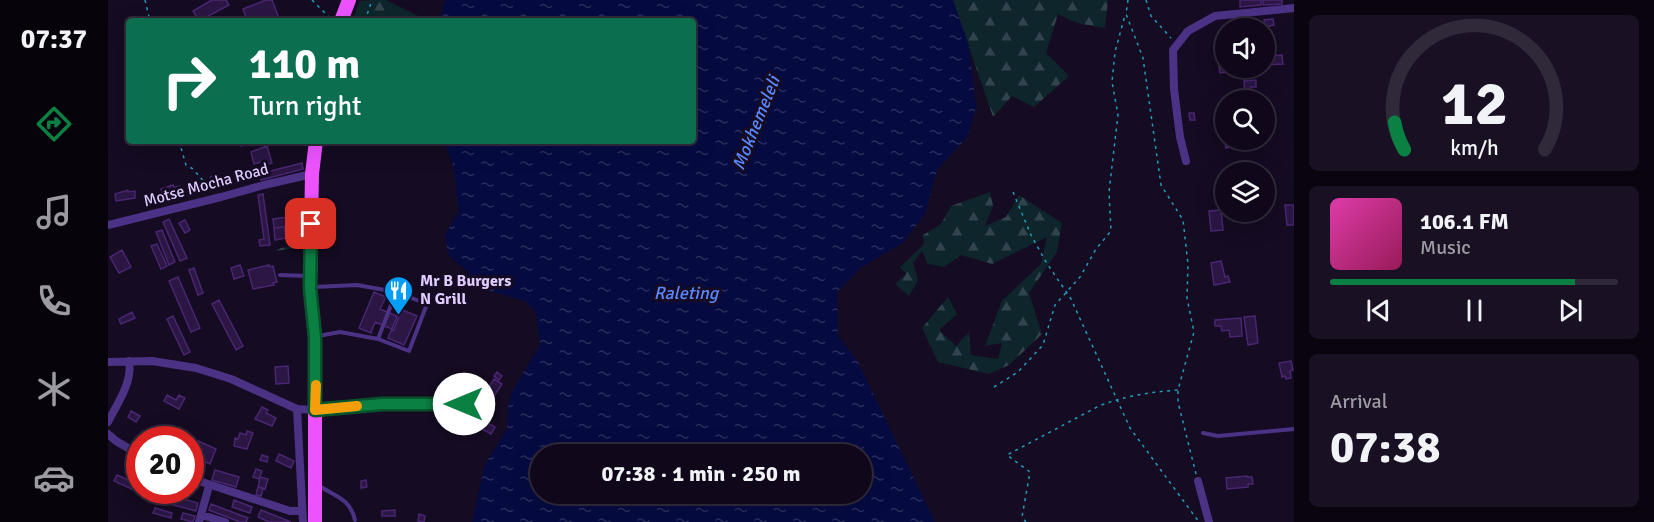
<!DOCTYPE html>
<meta charset="utf-8">
<style>
body{margin:0;font-family:Signika,sans-serif;background:#191123;color:#f1f3f6;height:100vh;display:flex;flex-direction:column;font-size:22px;white-space:nowrap}
*{box-sizing:border-box;margin:0}
p{font-size:20px;color:#9c9aa2}
.icon{flex:none;width:33px;height:33px;fill:none;stroke:currentColor;stroke-width:2;stroke-linecap:round;stroke-linejoin:round}
.map{position:relative;flex:1;overflow:hidden}
.panel{display:flex;flex-direction:column;gap:15px;padding:15px;background:#09040e;width:360px}
.panel>*{flex:none}
.guide{position:absolute;left:18px;top:18px;width:570px;height:126px;border-radius:6px;box-shadow:0 6px 24px #0002,0 0 0 2px #302939;background:#0b6e4f;color:#fff;overflow:hidden}
.controls{position:absolute;left:1107px;top:18px;display:grid;gap:12px}
.controls a{display:grid;place-items:center;width:60px;height:60px;border-radius:50%;background:#10081a;box-shadow:0 6px 24px #0002,0 0 0 2px #302939;font-size:30px}
.speed{position:absolute;left:18px;top:426px;display:flex;gap:12px;font-size:30px;font-weight:700;text-align:center}
.speed>*{display:grid;place-content:center;width:78px;height:78px;border-radius:50%;background:#10081a;box-shadow:0 6px 24px #0002,0 0 0 2px #302939;line-height:1}
.speed .limit{border:9px solid #d22;background:#fff;color:#111}
.pin{position:absolute;display:grid;place-items:center;width:51px;height:51px;color:#fff;margin:-26px;border-radius:12px;box-shadow:0 3px 9px #0006}
.me{position:absolute;width:66px;margin:-33px;rotate:270deg;stroke-linejoin:round;filter:drop-shadow(0 0 4px #0008)}
.turn{display:flex;align-items:center;gap:21px;height:126px;padding:0 24px;font-size:27px}
.turn .icon{width:78px;height:78px;stroke-width:2.5}
.turn b{display:block;font-size:42px;line-height:51px}
.big{font-size:45px;font-weight:700;line-height:1.1}
.panel .widget{flex:1;display:flex;flex-direction:column;justify-content:center;gap:9px;min-width:0;padding:0 21px;border-radius:9px;background:#191123}
.panel .dial{align-items:center;gap:0}
.dial svg{height:156px;overflow:visible;fill:none;stroke:#302939;stroke-width:7;stroke-linecap:round;text-anchor:middle}
.dial text{fill:#f1f3f6;stroke:none}
.song{display:flex;align-items:center;gap:18px}
.cover{width:72px;height:72px;border-radius:9px;background:linear-gradient(135deg,hsl(320 70% 55%),hsl(330 70% 35%))}
.played{height:6px;border-radius:3px;background:linear-gradient(90deg,#0b8043 85%,#302939 85%)}
.keys{display:flex;justify-content:space-around;direction:ltr}
.trip{position:absolute;left:422px;top:444px;width:342px;height:60px;border-radius:30px;background:#10081a;box-shadow:0 6px 24px #0002,0 0 0 2px #302939;font-weight:700;line-height:60px;text-align:center}
main{display:flex;flex:1;min-height:0}
.tabs{display:flex;flex-direction:column;width:108px;justify-content:space-around;align-items:center;background:#06030a;color:#9c9aa2}
.tabs .icon{width:42px;height:42px}
.tabs .active{color:#0b8043}
.tabs b{font-size:27px;color:#f1f3f6}
.map>svg:first-child{display:block}
</style>
<main>
<nav class="tabs">
<b>07:37</b>
<svg class="icon active" aria-label="directions" viewBox="0 0 24 24"><path d="M12 3l9 9-9 9-9-9zM9 14v-3h6M13 9l2 2-2 2"/></svg>
<svg class="icon" aria-label="music" viewBox="0 0 24 24"><path d="M9 18V5l10-2v13"/><circle cx="6" cy="18" r="3"/><circle cx="16" cy="16" r="3"/></svg>
<svg class="icon" aria-label="phone" viewBox="0 0 24 24"><path d="M5 4h4l2 5-3 2q2 4 5 5l2-3 5 2v4C11 20 4 13 5 4z"/></svg>
<svg class="icon" aria-label="climate" viewBox="0 0 24 24"><path d="M12 3v18M4 7l16 10M4 17L20 7"/></svg>
<svg class="icon" aria-label="car" viewBox="0 0 24 24"><path d="M5 17H2v-5l4-1 3-4h7l3 4 3 1v5h-3M9 17h6M6 11h13"/><circle cx="7" cy="17" r="2"/><circle cx="17" cy="17" r="2"/></svg>
</nav>
<div class="map">
<svg width="1186" height="522" viewBox="0 0 1186 522">
<defs>
<pattern id="forest-firs" width="22" height="20" patternUnits="userSpaceOnUse" patternTransform="scale(1.5)"><rect width="22" height="20" fill="#0e252c"/><path d="M5 1l3.5 6h-7zM16 11l3.5 6h-7z" fill="#31434c"/></pattern>
<pattern id="water-ripples" width="26" height="14" patternUnits="userSpaceOnUse" patternTransform="scale(1.5)"><rect width="26" height="14" fill="#050b41"/><path d="M2 4q2-2 4 0t4 0M15 11q2-2 4 0t4 0" fill="none" stroke="#292d5e"/></pattern>
</defs>
<rect width="100%" height="100%" fill="#150b22"/>
<path fill="url(#forest-firs)" d="M267 0H278L320 21H244L252 1Z
M845 0H1000L997 28 969 23 950 14 938 53 961 76 926 107 904 96 885 117Z
M882 192 885 206 877 226 898 217 911 195 954 223 949 252 921 293 934 334 901 365 881 374 830 362 814 328 840 297 849 314 831 330 848 346 861 332 863 355 890 359 894 343 877 346 894 301 933 264 939 237 884 264 853 255 836 267 820 264 814 251 805 263 810 280 801 296 787 284 798 274 792 267 816 244 815 235 833 224 843 206Z
M193 229V247L168 251 173 248 181 247 179 241 182 239 183 231Z"/>
<path fill="url(#water-ripples)" fill-rule="evenodd" d="M337 0H845L861 46 868 107 860 136 829 170 817 214 795 243 752 268 729 292 730 336 750 362 827 522H364L377 464 399 429 400 407 404 392 432 345 428 312 417 301 362 285 359 271 340 255 337 235 351 210 345 166 336 141H585V21H332ZM432 454H753V494H432Z"/>
<path fill="#2b1644" stroke="#492672" stroke-width="1.5" d="M104 0H118L121 5 91 21 85 11Z
M158 0H164L172 21H139L135 9Z
M1132 0H1153V5L1132 7Z
M1155 0H1174V4L1155 5Z
M1165 19 1166 25 1157 27 1156 20Z
M1174 55 1175 64 1156 65V56Z
M1118 57V68H1125L1126 71 1112 73 1110 58Z
M1148 80V87H1143L1144 100H1137L1136 81Z
M1081 113H1086L1087 120H1082Z
M1116 134H1118V140H1134L1135 144 1118 148Z
M131 141H150L133 146Z
M159 146 164 163 158 165 157 161 146 164 143 152Z
M194 163 195 169 153 180 151 174Z
M101.5 180a4.5 4.5 0 1 1 9 0a4.5 4.5 0 1 1-9 0Z
M65 185 66 187 72 186 73 193 54 195 53 189Z
M20 190V192L27 191V198L8 201 7 194Z
M155 194 162 245 152 246 151 240 156 239 150 195Z
M1177 205H1186V225H1179Z
M1113 210 1115 230 1103 231 1101 211Z
M180 217 182 226 166 228 165 219Z
M61 219 79 258 72 261 55 222Z
M77 220 82 230 77 233 71 223Z
M176 227 178 238 167 240 166 228Z
M54 230 67 262 61 265 48 232Z
M49 244 59 266 53 269 43 246Z
M14 250 23 267 11 273 2 257Z
M1113 261 1117 277 1120 276 1122 282 1106 285 1103 263Z
M132 265 136 276 126 279 123 268Z
M161 265V267L165 266 169 282 165 283 166 285 145 289 140 270Z
M86 268 95 293 90 295 81 270Z
M70 277 92 328 83 332 61 281Z
M266 292 278 297 272 309 291 317 286 330 267 322 263 333 251 328Z
M111 300 135 346 128 350 104 304Z
M292 309 309 316 296 345 280 338Z
M24 312 27 318 13 324 11 319Z
M65 316 82 352 76 355 59 319Z
M1147 316 1150 343 1140 345 1136 317Z
M1133 318 1134 336 1122 337 1121 330 1114 331 1113 326H1107V320Z
M1183 361 1185 370 1182 371 1183 378 1178 379 1177 376 1174 377 1171 363Z
M180 366 181 383 168 384 167 367Z
M389 372 394 376 391 380 386 376Z
M386 379 394 384 381 404 373 399Z
M59 395 68 400 71 395 77 398 71 409 56 401Z
M371 400 377 404 374 410 368 407Z
M154 407 160 410 158 413 168 418 164 426 147 419Z
M369 409 379 414 376 421 387 427 383 434 372 428 370 431 360 426Z
M23 411 32 416 28 422 20 417Z
M139 431 145 433 139 449 126 446 127 438 130 439 132 433 138 435Z
M90 441 108 449 102 464 84 456Z
M171 454 186 461 183 468 168 461Z
M154 455 160 457 159 462 152 460Z
M148 469 154 471 151 479 145 477Z
M107 470 131 477 128 487 104 480Z
M9 475 32 485V490H44L41 497 6 481Z
M1139 476V477H1144L1145 484H1140V487L1119 489 1118 478Z
M152 477 160 479 157 489 150 487Z
M258 480 259 487 253 488V481Z
M150 487 155 488 153 496 148 495Z
M49 492 90 503 88 511 47 500Z
M126 500 144 507 142 513 124 507Z
M103 504 140 518 138 522H132L101 510Z
M47 508 64 513 63 518 45 513Z
M153 510 183 522H161L150 517Z
M287 510V516H274V511Z
M75 513 87 516 85 522 73 519Z
M311 514 317 516 316 522 310 521Z"/>
<g fill="none" stroke-linecap="round" stroke-linejoin="round">
<path stroke="#249dbb" stroke-width="1.5" stroke-dasharray="3 4.5" stroke-linecap="butt" d="M37 0 42 21
M204 0 222 18
M1020 0 1018 14 1035 58 1053 185 1075 220 1080 264 1079 298 1086 332 1070 390V402L1088 474
M1038 0 1043 16 1063 38
M257 21 264 0
M71 141 78 165 85 169 103 190
M905 192 923 235 938 262 963 299 1022 428 1091 522
M886 387 910 372 935 345 947 305 972 277 988 249 1003 231 1001 192 1010 115 1004 82 1007 52 1017 15
M918 522 914 517 922 472 899 455 991 406C1017 396 1042 392 1070 390"/>
<path stroke="#4b3285" stroke-width="4" d="M172 275 199 276
M206 287 249 285 288 292 270 339 232 332 210 336
M270 339 301 351 319 304 288 292
M211 409 274 404 356 403
M1095 433 1110 436 1186 429
M210 485C226 496 242 498 247 520"/>
<path stroke="#4b3285" stroke-width="8" d="M1078 161 1072 137 1066 89 1065 50 1080 31 1107 16 1186 8
M0 225 113 197 156 185 204 174
M0 362 44 361 88 368 123 379 189 409 207 410
M189 409 195 522
M0 422C9 404 25 382 21 361
M0 434 8 441 32 455
M82 478 182 511H194
M1090 481 1101 522
M94 515 117 522
M91 522 101 486"/>
<path stroke="#ec53ff" stroke-width="14" d="M233 21 241 0
M207 522V337L202 288 204 174 208 141"/>
</g>
<g fill="none" stroke-linecap="round" stroke-linejoin="round">
<defs>
<path id="route" d="M203 224 202 288 207 337V410L274 404H356"/>
</defs>
<use href="#route" stroke="#07532c" stroke-width="15"/>
<use href="#route" stroke="#0b8043" stroke-width="10"/>
<path stroke="#f59e0b" stroke-width="10" d="M208 385 207 410 249 406"/>
</g>
<defs>
<symbol id="restaurant-pin" viewBox="-11 -11 22 30"><path d="M0 17L-7.5 6A9.5 9.5 0 1 1 7.5 6Z" fill="#009ef7" stroke="#150b22"/><path d="M-5-6h1v4h1v-4h1v4h1v-4h1v5L-1.5 .5V6h-2V.5L-5-1ZM5-6V6H3V1.5H1.5Q1.5-4 5-6Z" fill="#fff"/></symbol>
</defs>
<g fill-rule="evenodd">
<use href="#restaurant-pin" x="274" y="274" width="33" height="45"/>
</g>
<g text-anchor="middle" dominant-baseline="central" stroke-width="6" stroke-linejoin="round" paint-order="stroke">
<g font-size="16" fill="#dfccff" stroke="#150b22">
<text transform="translate(98 185) rotate(-15)">Motse Mocha Road</text>
</g>
<g font-size="16" font-weight="bold" fill="#dfccff" stroke="#150b22" text-anchor="start">
<text x="312" y="281">Mr B Burgers<tspan x="312" dy="18">N Grill</tspan></text>
</g>
<g font-size="18" font-style="italic" fill="#5a87ff" stroke="#150b22">
<text transform="translate(648 123) rotate(-68)">Mokhemeleli</text>
<text x="578" y="293">Raleting</text>
</g>
</g>
</svg>
<div class="controls">
<a><svg class="icon" aria-label="sound" viewBox="0 0 24 24"><path d="M4 9h4l5-4v14l-5-4H4zM17 9q2 3 0 6"/></svg></a>
<a><svg class="icon" aria-label="search" viewBox="0 0 24 24"><circle cx="10" cy="10" r="6"/><path d="M15 15l6 6"/></svg></a>
<a><svg class="icon" aria-label="layers" viewBox="0 0 24 24"><path d="M12 4l9 5-9 5-9-5zM3 14l9 5 9-5"/></svg></a>
</div>
<div class="speed"><div class="limit">20</div></div>
<div class="pin" style="left:203px;top:224px;background:#d93025"><svg class="icon" aria-label="arrive" viewBox="0 0 24 24"><path d="M6 21V4h12l-3 4 3 4H6"/></svg></div>
<svg class="me" style="left:356px;top:404px" viewBox="-20 -20 40 40"><circle r="19" fill="#fff"/><path d="M0-13L10 11 0 6-10 11z" fill="#0b8043"/></svg>
<div class="trip">07:38 · 1 min · 250 m</div>
<div class="guide">
<div class="turn"><svg class="icon" aria-label="right" viewBox="0 0 24 24"><path d="M7 20v-9h11M14 6l5 5-5 5"/></svg><div><b>110 m</b>Turn right</div></div>
</div>
</div>
<section class="panel">
<div class="widget dial"><svg viewBox="0 0 100 80">
<path d="M14 69A42 42 0 1 1 86 69"/>
<path d="M14 69A42 42 0 0 1 9 55" stroke="#0b8043"/>
<text x="50" y="56" font-size="32" font-weight="700">12</text>
<text x="50" y="72" font-size="11">km/h</text>
</svg></div>
<div class="widget">
<div class="song"><i class="cover"></i><div><b>106.1 FM</b><p>Music</p></div></div>
<div class="played"></div>
<div class="keys"><svg class="icon" aria-label="previous" viewBox="0 0 24 24"><path d="M18 5L8 12l10 7zM5 5v14"/></svg><svg class="icon" aria-label="pause" viewBox="0 0 24 24"><path d="M8 5v14M16 5v14"/></svg><svg class="icon" aria-label="next" viewBox="0 0 24 24"><path d="M6 5l10 7-10 7zM19 5v14"/></svg></div>
</div>
<div class="widget"><p>Arrival</p><b class="big">07:38</b></div>
</section>
</main>
